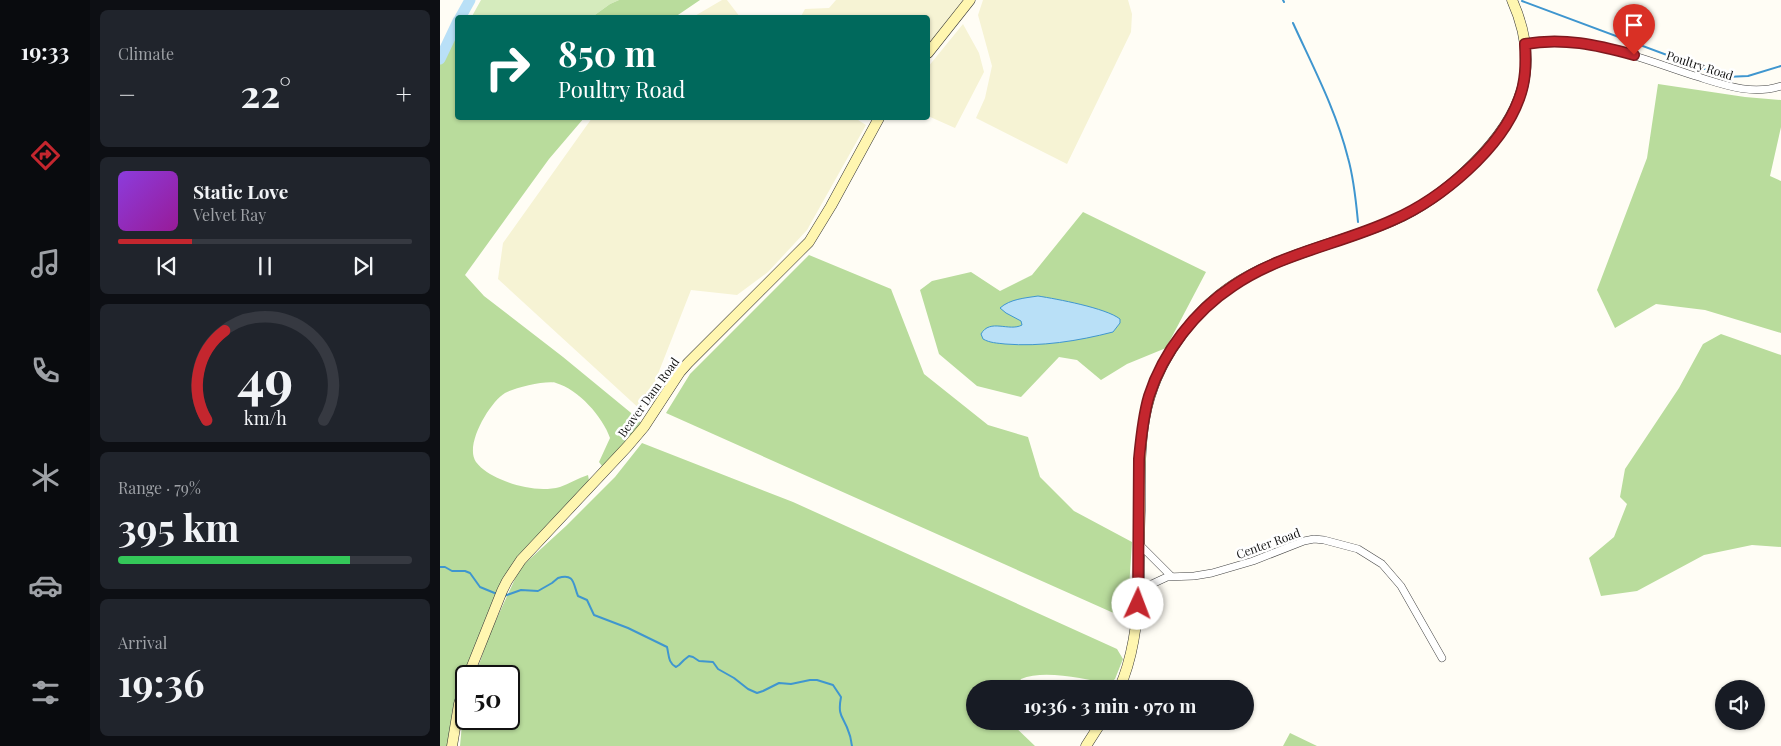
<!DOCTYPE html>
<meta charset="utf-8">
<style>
body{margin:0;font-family:"Playfair Display",serif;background:#20242c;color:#f1f3f6;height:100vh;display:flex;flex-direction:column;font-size:19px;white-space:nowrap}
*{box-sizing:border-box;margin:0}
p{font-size:16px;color:#9ea1a6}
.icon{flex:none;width:28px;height:28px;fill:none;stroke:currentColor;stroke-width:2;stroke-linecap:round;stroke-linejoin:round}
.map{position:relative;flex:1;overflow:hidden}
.drawer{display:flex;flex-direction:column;gap:10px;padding:10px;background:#0d0f14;width:350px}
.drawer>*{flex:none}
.guide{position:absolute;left:15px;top:15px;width:475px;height:105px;border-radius:5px;box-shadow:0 1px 4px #0004;background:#00695c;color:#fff;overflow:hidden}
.tools{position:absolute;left:1275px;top:680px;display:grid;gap:10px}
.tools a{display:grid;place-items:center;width:50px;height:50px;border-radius:50%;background:#171b24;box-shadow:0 1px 4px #0004;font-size:25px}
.speed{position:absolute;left:15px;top:665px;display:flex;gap:10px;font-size:25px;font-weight:700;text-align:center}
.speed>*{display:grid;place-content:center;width:65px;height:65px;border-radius:50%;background:#171b24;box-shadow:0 1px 4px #0004;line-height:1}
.speed .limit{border:2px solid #111;border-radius:8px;background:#fff;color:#111}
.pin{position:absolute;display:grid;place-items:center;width:42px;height:42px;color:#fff;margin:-51px -21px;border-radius:50% 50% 50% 0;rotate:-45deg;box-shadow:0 0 5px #0007}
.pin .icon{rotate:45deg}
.me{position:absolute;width:55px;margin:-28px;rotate:2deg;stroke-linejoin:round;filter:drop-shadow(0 0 4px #0008)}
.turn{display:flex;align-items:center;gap:18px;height:105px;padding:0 20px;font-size:22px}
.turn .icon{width:65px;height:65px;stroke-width:2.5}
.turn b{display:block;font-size:35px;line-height:42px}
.big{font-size:38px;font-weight:700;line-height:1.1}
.drawer .widget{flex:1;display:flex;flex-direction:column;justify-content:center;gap:8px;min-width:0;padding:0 18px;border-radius:8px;background:#20242c}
.drawer .dial{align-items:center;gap:0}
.dial svg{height:130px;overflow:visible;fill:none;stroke:#363941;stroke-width:7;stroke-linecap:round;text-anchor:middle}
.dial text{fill:#f1f3f6;stroke:none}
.song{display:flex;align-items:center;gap:15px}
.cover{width:60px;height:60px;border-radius:8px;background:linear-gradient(135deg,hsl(270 70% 55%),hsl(300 70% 35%))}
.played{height:5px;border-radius:2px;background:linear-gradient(90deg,#c4262e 25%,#363941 25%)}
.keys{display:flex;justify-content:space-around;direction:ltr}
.heat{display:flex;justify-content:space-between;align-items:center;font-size:28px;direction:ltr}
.charge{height:8px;border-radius:4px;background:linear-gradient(90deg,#34c759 79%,#363941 0)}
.trip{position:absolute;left:526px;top:680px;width:288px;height:50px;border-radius:25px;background:#171b24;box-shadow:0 1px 4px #0004;font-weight:700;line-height:50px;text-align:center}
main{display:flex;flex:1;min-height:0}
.dock{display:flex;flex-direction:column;width:90px;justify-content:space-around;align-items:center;background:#090b0e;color:#9ea1a6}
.dock .icon{width:35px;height:35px}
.dock .active{color:#c4262e}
.dock b{font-size:22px;color:#f1f3f6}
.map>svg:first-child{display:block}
</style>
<main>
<nav class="dock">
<b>19:33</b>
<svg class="icon active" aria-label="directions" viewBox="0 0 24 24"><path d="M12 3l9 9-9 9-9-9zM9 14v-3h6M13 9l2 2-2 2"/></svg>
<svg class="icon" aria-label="music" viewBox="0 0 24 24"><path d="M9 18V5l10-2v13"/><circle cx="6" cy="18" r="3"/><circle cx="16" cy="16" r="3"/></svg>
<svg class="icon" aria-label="phone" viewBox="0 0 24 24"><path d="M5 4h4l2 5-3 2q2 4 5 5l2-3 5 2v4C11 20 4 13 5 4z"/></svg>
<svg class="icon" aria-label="climate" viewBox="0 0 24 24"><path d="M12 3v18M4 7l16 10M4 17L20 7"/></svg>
<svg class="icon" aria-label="car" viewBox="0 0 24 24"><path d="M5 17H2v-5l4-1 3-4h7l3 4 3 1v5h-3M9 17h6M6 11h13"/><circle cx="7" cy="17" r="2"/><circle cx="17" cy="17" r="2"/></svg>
<svg class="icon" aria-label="filters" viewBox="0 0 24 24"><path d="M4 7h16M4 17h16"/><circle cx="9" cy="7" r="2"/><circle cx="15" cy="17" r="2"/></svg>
</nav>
<section class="drawer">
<div class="widget"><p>Climate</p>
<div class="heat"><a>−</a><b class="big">22°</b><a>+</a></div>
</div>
<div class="widget">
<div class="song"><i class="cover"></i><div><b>Static Love</b><p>Velvet Ray</p></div></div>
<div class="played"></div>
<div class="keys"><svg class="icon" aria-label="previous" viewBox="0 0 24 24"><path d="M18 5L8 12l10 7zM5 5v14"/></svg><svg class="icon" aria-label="pause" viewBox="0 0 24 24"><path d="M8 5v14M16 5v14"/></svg><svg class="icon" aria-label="next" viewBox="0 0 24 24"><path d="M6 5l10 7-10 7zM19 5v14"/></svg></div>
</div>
<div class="widget dial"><svg viewBox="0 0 100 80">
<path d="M14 69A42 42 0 1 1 86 69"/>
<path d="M14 69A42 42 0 0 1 25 14" stroke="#c4262e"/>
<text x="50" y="56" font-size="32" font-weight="700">49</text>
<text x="50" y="72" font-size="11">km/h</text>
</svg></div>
<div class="widget"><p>Range · 79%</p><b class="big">395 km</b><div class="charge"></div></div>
<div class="widget"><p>Arrival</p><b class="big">19:36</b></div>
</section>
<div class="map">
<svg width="1341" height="746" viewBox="0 0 1341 746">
<rect width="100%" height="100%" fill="#fffdf5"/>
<path fill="#f6f3d4" d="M282 0H287L300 17H253Z
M396 0H526L488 46V18H360L365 9 389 8Z
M543 0H688L692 14 691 32 627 164 536 118 545 98 552 66 538 15Z
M523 24 539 53 544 72 515 128 488 116V67Z
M152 118H415L426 125 367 230 328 272 297 295 251 290 203 412 58 279 63 243Z"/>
<path fill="#d5ebbd" d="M41 0H179L170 4 152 17 31 18Z"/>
<path fill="#b9dc9c" d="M179 0H260L235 17H152L170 4Z
M16 23 18 118H144L109 159 25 275 44 296 123 357 196 417 204 427 165 470 159 462 170 438C163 417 138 389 116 383 107 380 74 388 65 393 50 402 24 445 36 462 42 470 51 475 60 479 77 487 101 492 120 487 129 484 138 478 148 475L150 486 81 560 36 656 12 746H0V59Z
M1218 84 1305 97 1341 100V127L1330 176 1341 181V333L1265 310 1216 304 1175 328 1157 290 1207 158Z
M643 212 766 272 726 348 687 364 661 380 637 360 619 357 581 397 537 386 499 354 480 290 492 281 531 272 560 291 592 275Z
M369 255 451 289 484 374 548 425 588 437 600 477 634 511 692 542 687 619 226 413 250 374Z
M1281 334 1341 355V547L1312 545 1264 555 1197 591 1161 596 1149 558 1174 537 1187 504 1180 497 1185 469 1239 388 1263 344Z
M202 443 353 502 677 649 683 659 675 679 669 684C645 679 604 669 581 679L576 689H535V721H569L595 746H20L23 713 26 702V719H69V676H35L50 633 80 568 126 526 175 477Z
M850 733 877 746H843Z"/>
<path fill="#b9e0f7" stroke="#3f96cf" d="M598 296C617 299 666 308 680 319V323L673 332C638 341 601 347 565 344 557 343 550 343 543 339L541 334C550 318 569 332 582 325L581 321 566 313 560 308C570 299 585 298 598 296Z"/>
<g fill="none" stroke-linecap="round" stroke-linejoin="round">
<path stroke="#3f96cf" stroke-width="2" d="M843 0 844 2
M1082 1 1286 77 1308 76 1341 66
M853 23C873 67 896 110 908 158 914 179 916 201 918 222
M0 567H5L12 571H25L30 573 40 587 57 594
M64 596 81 590 98 591 112 583 118 578C135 573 133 584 138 596L147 600 154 615 188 628 227 647C229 655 228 663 236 667L239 665 244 660 249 656 253 657 259 661 273 662 278 669 294 678 308 689 317 693 323 691 339 683 351 684 370 680H377L393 685 401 697C397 718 404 716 409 733 411 737 411 742 412 746"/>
<path stroke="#b9e0f7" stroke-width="11" d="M20 18 30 0
M0 59 18 21"/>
<defs>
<path id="street" d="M1085 44C1143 33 1197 57 1252 75 1282 84 1310 96 1341 86
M699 544 731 576
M699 590 727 577 754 576 772 573 813 561 864 541 874 539 884 540 918 549 942 564 961 586 1002 658"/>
<path id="secondary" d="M488 53 530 0
M28 676 62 591 67 581 81 560 187 447 204 427 240 372 248 363 369 242 391 206 439 118
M679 689C693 658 697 623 699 590 699 563 699 537 700 510 700 445 698 396 738 340 756 314 780 291 808 276 853 252 905 241 952 221 982 208 1010 187 1033 164 1082 115 1102 67 1072 0
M12 746 19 704 26 682
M646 746 662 721"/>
</defs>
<use href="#street" stroke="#444" stroke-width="8"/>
<use href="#secondary" stroke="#333" stroke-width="11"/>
<use href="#street" stroke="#fff" stroke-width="7"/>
<use href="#secondary" stroke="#fff6b0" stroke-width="10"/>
</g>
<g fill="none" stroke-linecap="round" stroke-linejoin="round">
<defs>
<path id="route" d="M698 604 699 459C701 438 703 416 709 396 723 352 755 311 793 286 841 253 901 244 953 220 1001 199 1061 149 1079 99 1086 81 1086 63 1085 44 1123 37 1157 45 1194 55"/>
</defs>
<use href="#route" stroke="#7f191e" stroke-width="12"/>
<use href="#route" stroke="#c4262e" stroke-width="9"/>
</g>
<g text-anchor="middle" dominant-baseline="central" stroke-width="5" stroke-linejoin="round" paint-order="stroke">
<g font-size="12" fill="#111" stroke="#fff">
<text transform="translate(1260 65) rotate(18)">Poultry Road</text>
<text transform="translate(208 397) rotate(-54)">Beaver Dam Road</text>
<text transform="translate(828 543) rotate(-20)">Center Road</text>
</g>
</g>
</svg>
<div class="tools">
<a><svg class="icon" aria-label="sound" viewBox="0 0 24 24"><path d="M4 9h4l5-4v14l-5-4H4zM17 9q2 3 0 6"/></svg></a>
</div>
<div class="speed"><div class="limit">50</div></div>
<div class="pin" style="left:1194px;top:55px;background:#d93025"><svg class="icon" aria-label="arrive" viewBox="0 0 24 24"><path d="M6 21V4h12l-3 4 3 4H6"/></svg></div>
<svg class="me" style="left:698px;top:604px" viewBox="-20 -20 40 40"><circle r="19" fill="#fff"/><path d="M0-13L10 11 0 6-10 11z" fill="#c4262e"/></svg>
<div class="trip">19:36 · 3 min · 970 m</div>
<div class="guide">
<div class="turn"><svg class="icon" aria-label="right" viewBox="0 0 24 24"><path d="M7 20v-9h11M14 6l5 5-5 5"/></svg><div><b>850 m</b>Poultry Road</div></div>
</div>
</div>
</main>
